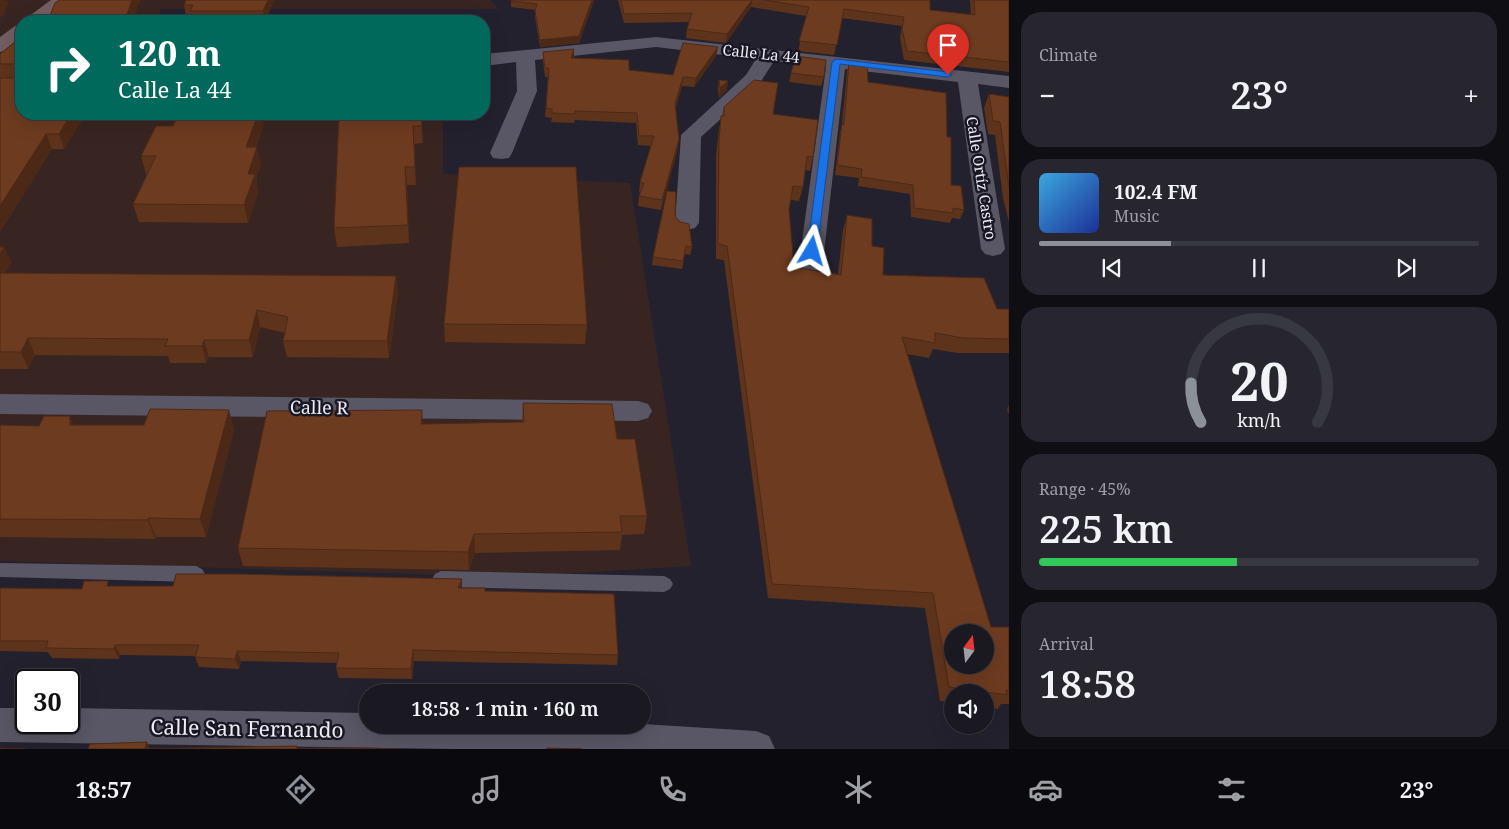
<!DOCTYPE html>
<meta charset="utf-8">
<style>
body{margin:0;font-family:"Noto Serif",serif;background:#27262f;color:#f1f3f6;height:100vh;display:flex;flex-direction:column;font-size:19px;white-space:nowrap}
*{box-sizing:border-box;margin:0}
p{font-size:16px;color:#9fa0a5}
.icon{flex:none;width:28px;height:28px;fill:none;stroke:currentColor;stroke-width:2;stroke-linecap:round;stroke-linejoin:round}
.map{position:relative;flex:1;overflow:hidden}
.side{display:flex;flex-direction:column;gap:12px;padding:12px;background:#0e0e13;width:500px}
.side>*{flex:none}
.top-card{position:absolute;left:15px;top:15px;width:475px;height:105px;border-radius:20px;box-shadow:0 5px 20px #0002,0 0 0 1px #383840;background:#00695c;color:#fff;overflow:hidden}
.needle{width:32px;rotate:15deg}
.tools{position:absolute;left:944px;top:624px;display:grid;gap:10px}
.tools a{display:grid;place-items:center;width:50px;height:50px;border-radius:50%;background:#1a1922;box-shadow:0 5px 20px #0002,0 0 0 1px #383840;font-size:25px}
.speed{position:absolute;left:15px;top:669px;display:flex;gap:10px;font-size:25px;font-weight:700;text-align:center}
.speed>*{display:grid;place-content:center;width:65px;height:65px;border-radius:50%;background:#1a1922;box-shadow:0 5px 20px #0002,0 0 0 1px #383840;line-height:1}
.speed .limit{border:2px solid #111;border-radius:8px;background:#fff;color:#111}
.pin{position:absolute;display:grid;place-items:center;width:42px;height:42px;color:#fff;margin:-51px -21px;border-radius:50% 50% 50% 0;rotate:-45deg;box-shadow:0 0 5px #0007}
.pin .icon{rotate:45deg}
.me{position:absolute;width:55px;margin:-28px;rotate:7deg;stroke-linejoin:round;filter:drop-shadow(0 0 4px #0008)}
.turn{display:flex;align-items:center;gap:18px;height:105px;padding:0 20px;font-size:22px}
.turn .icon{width:65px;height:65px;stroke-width:2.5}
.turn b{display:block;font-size:35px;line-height:42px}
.big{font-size:38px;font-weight:600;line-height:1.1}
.side .card{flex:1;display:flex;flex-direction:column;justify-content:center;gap:8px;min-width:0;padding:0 18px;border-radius:20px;background:#27262f}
.side .dial{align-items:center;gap:0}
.dial svg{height:130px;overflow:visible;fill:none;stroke:#383840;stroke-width:7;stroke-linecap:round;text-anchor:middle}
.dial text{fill:#f1f3f6;stroke:none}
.song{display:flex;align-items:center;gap:15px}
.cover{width:60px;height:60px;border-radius:8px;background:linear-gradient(135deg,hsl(200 70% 55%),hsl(230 70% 35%))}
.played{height:5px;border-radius:2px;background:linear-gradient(90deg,#8c9099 30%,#383840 30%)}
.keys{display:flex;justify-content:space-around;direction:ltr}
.heat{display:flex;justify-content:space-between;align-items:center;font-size:28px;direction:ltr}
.charge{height:8px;border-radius:4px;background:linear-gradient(90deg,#34c759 45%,#383840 0)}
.trip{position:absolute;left:359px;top:684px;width:292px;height:50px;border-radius:25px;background:#1a1922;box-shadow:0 5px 20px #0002,0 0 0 1px #383840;font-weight:600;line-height:50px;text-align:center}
.dock{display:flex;height:80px;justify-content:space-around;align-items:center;background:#0a0a0e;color:#9fa0a5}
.dock .icon{width:35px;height:35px}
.dock .on{color:#8c9099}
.dock b{font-size:22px;color:#f1f3f6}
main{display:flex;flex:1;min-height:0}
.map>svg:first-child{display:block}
</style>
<main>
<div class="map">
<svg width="1009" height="749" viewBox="0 0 1009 749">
<rect width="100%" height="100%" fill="#23212e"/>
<path fill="#382522" d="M0 0H490L499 9H160L159 21H21V114H443V174L630 183 691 566 509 577 0 561Z"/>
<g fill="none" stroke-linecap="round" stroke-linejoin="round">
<path fill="#595665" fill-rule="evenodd" d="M0 563 196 566 202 569 205 574 202 579 196 582 0 577Z
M441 571 664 576 670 579 673 584 670 589 664 592 441 587 435 584 432 579 435 574Z"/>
<path fill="#595665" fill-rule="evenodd" d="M656 37 1009 76V88L978 84 1005 249 1001 254 993 256 985 254 981 249 958 82 845 69 822 270 819 275 810 278 801 275 798 270 826 67 774 61 760 83 701 137 699 223 695 228 687 230 679 228 675 223 681 135 746 75 756 59 656 47 535 60 537 91 512 153 509 158 501 159 493 158 490 153 517 91 516 62 484 66V54Z
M0 394 638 401 648 404 652 411 648 418 638 421 0 414Z
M0 708H26V722H69V708L368 713V725L642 724 756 731 769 736 775 749H451L0 742Z"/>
<path fill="#745d60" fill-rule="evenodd" d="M51 0H71L45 21H25L28 17Z
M21 25V39L7 50 0 52V37L15 26Z"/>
</g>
<path fill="#5e331c" d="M186 0H274L265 21H192L191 16H186L184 5Z
M511 0H594L579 43 540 47 535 17 536 10 511 7Z
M618 0H930V10L971 15 970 0H1009V72L904 60 900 38 902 26 842 18 834 55 798 51 806 16 751 7 726 43 686 38 687 29 690 22 624 23Z
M21 37 86 114 64 149H52L0 232V54Z
M543 52 629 70 673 75 716 56 694 87 682 86 676 108 678 148 661 210 638 206 639 196 640 192H639L640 182 651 146 638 145 636 123 575 120 574 123 551 122 552 118 545 117 548 77H545L543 61Z
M849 62 868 82 947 137 951 185 964 210 960 219 952 218 950 223 911 217 910 194 858 186 859 178 835 175 840 133 842 124 847 71Z
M791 73 824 77 821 86 789 82Z
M719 80 727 90 719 98 718 89Z
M989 94 1009 97V222L1003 198 995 135 988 134 984 108Z
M724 107 773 114 813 157 810 171 805 170 803 187 799 201 791 200 789 209 794 267 838 274 843 230 847 215 872 246 883 275 997 309H1009V353H957L933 349 929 358 907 354 991 627H1009V704H1001L998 709 985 707V692H952V702L940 701 925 608 768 598 724 260 716 259V155L719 129Z
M179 114H267L256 147 261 165 256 179 258 192 248 223 139 222 133 204 148 174H146L141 156 173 126Z
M421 114 423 143 414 144 416 185H407L409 243 337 247 334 228Z
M675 216 692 247 690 255 685 254 682 269 652 265 653 257Z
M0 247H4L11 263 5 273 396 276 398 293 389 358 287 357 283 341 285 333 260 327 253 357H209L206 363H170L168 356 35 355 28 369H0Z
M444 324 587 325 585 344 445 342Z
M523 403 617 439 647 516 644 534 622 535 620 550 475 553 469 570 243 566 238 548 423 424 522 422Z
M1009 405V414L1007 410Z
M0 425 39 426 74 425 234 429 206 537H156L155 539 0 537Z
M111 586 462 588 485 591 618 655 617 665 414 661 412 679 339 678 336 668 337 663 241 661 239 669 199 667 195 657 196 656 120 655 119 659 52 658 48 652 0 651V588L82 589Z"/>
<path fill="#4c2916" d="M0 0 9 1 3 16 0 17Z
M132 0H141L138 6 133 21H125Z
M268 0H274L265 21 263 11Z
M592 0H594L579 43 540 47V40Z
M752 0 751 7 726 43 727 34Z
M718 47 716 56 694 87 696 78Z
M574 49V58H571Z
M683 77 682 86 674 114 675 104Z
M728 81 727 90 719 98 720 88Z
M71 114H86L64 149 59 134Z
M258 114H267L249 165 246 147Z
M46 134 52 149 0 232V206Z
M679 139 678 148 661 210 662 200Z
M257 147 261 165 256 179 258 192 248 223 244 205 248 174Z
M405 167 407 185 409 243 408 225Z
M4 247 11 263 0 282V254Z
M396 276 398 293 389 358 387 341Z
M257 310 260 327 253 357 249 340Z
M28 338 35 355 28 369 21 352Z
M204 340 209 357 206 363 202 346Z
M229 410 234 429 206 537 200 519Z
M422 410 423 429 421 424Z
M70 416 78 435 70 425Z
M148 518 156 537 155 539 148 520Z
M474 534 475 553 469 570 468 552Z
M462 579V589L458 588Z
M115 645 120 655 119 659 114 649Z
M413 650 414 661 412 679 411 669Z
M237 651 241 661 239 669 235 659Z
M147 742 150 749H145Z"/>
<path fill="#6d3b20" stroke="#4c2916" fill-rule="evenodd" d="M59 0H132L125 21H48L55 3Z
M186 0H268L263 11H190L193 5H184Z
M511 0H592L579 36 540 40 535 11 537 4 511 1Z
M621 0H752L727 34 687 29 692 13 624 14Z
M764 0H930V10L975 15 974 0H1009V62L907 51 902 29 904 17 844 9 837 45 799 41 809 7Z
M21 37V114H71L59 134H46L0 206V78H17V64H0V54Z
M683 43 718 47 696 78 683 77 675 104 679 139 662 200 639 196 644 183 640 182 654 136H639L637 113 575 111V114L552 113V109L546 108 549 68H545L543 52 574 49 571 58 629 60V70L673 75Z
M796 56 826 60 824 77 791 73Z
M849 62 867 64 868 82 946 93 947 137H951V185L961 186 964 210 953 208V213L914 208 913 185 861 177 862 169 837 165 842 124 844 125Z
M719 80 728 81 720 88Z
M754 80 778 83 773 114 818 120 813 157 807 156 803 187 793 186 789 209 794 267 841 275 847 215 872 219V246L884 248 883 275 984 278 997 309H1009V339L963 338 935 333V343L902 337 991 627H1009V690H1006L1007 695 949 687 933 593 772 584 727 246 718 244 719 141 721 116H724V107ZM952 632H985V665H952Z
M989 94 1009 97V187L1000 122 993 121Z
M179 114H258L246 147H257L248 174H255L244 205 133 204 156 156H141L156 126H173Z
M339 114H421L422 126H413L415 167H405L408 225 334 228Z
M459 167H576L587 325 444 324Z
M667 191 676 192 675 216 680 222 689 224 692 247 686 246 683 261 653 257Z
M0 247H4L0 254Z
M0 273 396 276 387 341H283L288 317 257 310 249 340H204L202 346H165L168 339 28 338 21 352H0Z
M523 403 612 404 617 439H635L647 516H620L622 532 474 534 468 552 238 548 267 411 422 410 421 424 524 422Z
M150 409 229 410 200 519 148 518V520L0 519V425L39 426 44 416H70V425H144Z
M176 574H236L462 579 458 588H485V591L614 594 618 655 413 650 411 669 336 668 339 653 237 651 235 659 195 657 199 645H115L114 649 46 648 48 641H0V588L82 589 84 581H108L107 586H173Z
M147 742 145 749 297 746V749L365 748 400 749H88L90 744Z
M0 748 26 749H0Z
M547 748 582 749H547Z"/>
<path fill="#1a73e8" stroke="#114b97" d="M836 59 948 72 952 75 948 77 840 64 817 251 812 254 807 251 832 62Z"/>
<g text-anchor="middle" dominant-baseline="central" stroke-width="5" stroke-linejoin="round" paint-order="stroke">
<g font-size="15" fill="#edecf5" stroke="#1a1724">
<text transform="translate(761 53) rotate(6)">Calle La 44</text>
<text transform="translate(982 178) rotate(81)">Calle Ortíz Castro</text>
</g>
<g font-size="18" fill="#edecf5" stroke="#1a1724">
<text transform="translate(319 407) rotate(1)">Calle R</text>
</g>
<g font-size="21" fill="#edecf5" stroke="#1a1724">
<text transform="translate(247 728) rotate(1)">Calle San Fernando</text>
</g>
</g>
</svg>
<div class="tools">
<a><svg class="needle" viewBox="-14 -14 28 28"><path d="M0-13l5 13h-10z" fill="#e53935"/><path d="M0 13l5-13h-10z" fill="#9fa0a5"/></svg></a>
<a><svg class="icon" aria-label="sound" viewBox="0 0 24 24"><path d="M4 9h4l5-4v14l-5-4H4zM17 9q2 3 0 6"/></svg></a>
</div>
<div class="speed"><div class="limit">30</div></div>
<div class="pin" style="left:948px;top:75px;background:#d93025"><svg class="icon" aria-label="arrive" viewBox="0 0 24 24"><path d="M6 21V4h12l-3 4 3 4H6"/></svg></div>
<svg class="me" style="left:812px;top:251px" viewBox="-20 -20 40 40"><path d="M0-17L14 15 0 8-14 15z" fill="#1a73e8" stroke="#fff" stroke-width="4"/></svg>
<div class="trip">18:58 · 1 min · 160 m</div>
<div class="top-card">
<div class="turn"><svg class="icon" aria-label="right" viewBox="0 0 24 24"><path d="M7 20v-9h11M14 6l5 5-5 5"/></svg><div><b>120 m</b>Calle La 44</div></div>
</div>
</div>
<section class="side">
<div class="card"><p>Climate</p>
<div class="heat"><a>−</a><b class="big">23°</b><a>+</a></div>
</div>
<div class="card">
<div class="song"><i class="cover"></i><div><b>102.4 FM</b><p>Music</p></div></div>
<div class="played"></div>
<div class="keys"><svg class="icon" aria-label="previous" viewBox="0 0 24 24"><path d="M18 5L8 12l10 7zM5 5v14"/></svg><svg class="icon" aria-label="pause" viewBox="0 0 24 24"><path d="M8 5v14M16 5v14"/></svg><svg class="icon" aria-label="next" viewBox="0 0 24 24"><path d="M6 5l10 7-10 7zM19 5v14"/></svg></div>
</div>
<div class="card dial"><svg viewBox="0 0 100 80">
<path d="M14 69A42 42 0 1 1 86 69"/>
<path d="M14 69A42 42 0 0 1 8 45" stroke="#8c9099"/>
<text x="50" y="56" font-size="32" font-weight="700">20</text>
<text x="50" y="72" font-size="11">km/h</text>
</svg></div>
<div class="card"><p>Range · 45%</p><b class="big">225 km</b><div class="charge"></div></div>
<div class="card"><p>Arrival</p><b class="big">18:58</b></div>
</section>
</main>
<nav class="dock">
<b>18:57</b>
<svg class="icon on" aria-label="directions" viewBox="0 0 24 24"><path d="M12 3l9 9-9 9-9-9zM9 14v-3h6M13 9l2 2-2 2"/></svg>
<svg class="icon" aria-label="music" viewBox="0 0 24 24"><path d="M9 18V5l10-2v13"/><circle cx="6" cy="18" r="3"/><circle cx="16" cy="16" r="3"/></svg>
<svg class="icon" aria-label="phone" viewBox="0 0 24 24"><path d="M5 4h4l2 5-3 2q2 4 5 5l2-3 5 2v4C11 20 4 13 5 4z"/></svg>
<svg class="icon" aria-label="climate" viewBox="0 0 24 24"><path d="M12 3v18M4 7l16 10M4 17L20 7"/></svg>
<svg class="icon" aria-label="car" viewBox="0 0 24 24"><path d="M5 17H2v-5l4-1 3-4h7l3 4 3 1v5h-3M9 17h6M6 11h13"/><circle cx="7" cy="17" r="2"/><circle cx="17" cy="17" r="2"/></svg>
<svg class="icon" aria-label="filters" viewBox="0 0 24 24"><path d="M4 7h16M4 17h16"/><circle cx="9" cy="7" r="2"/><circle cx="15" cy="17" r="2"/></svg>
<b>23°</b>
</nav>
